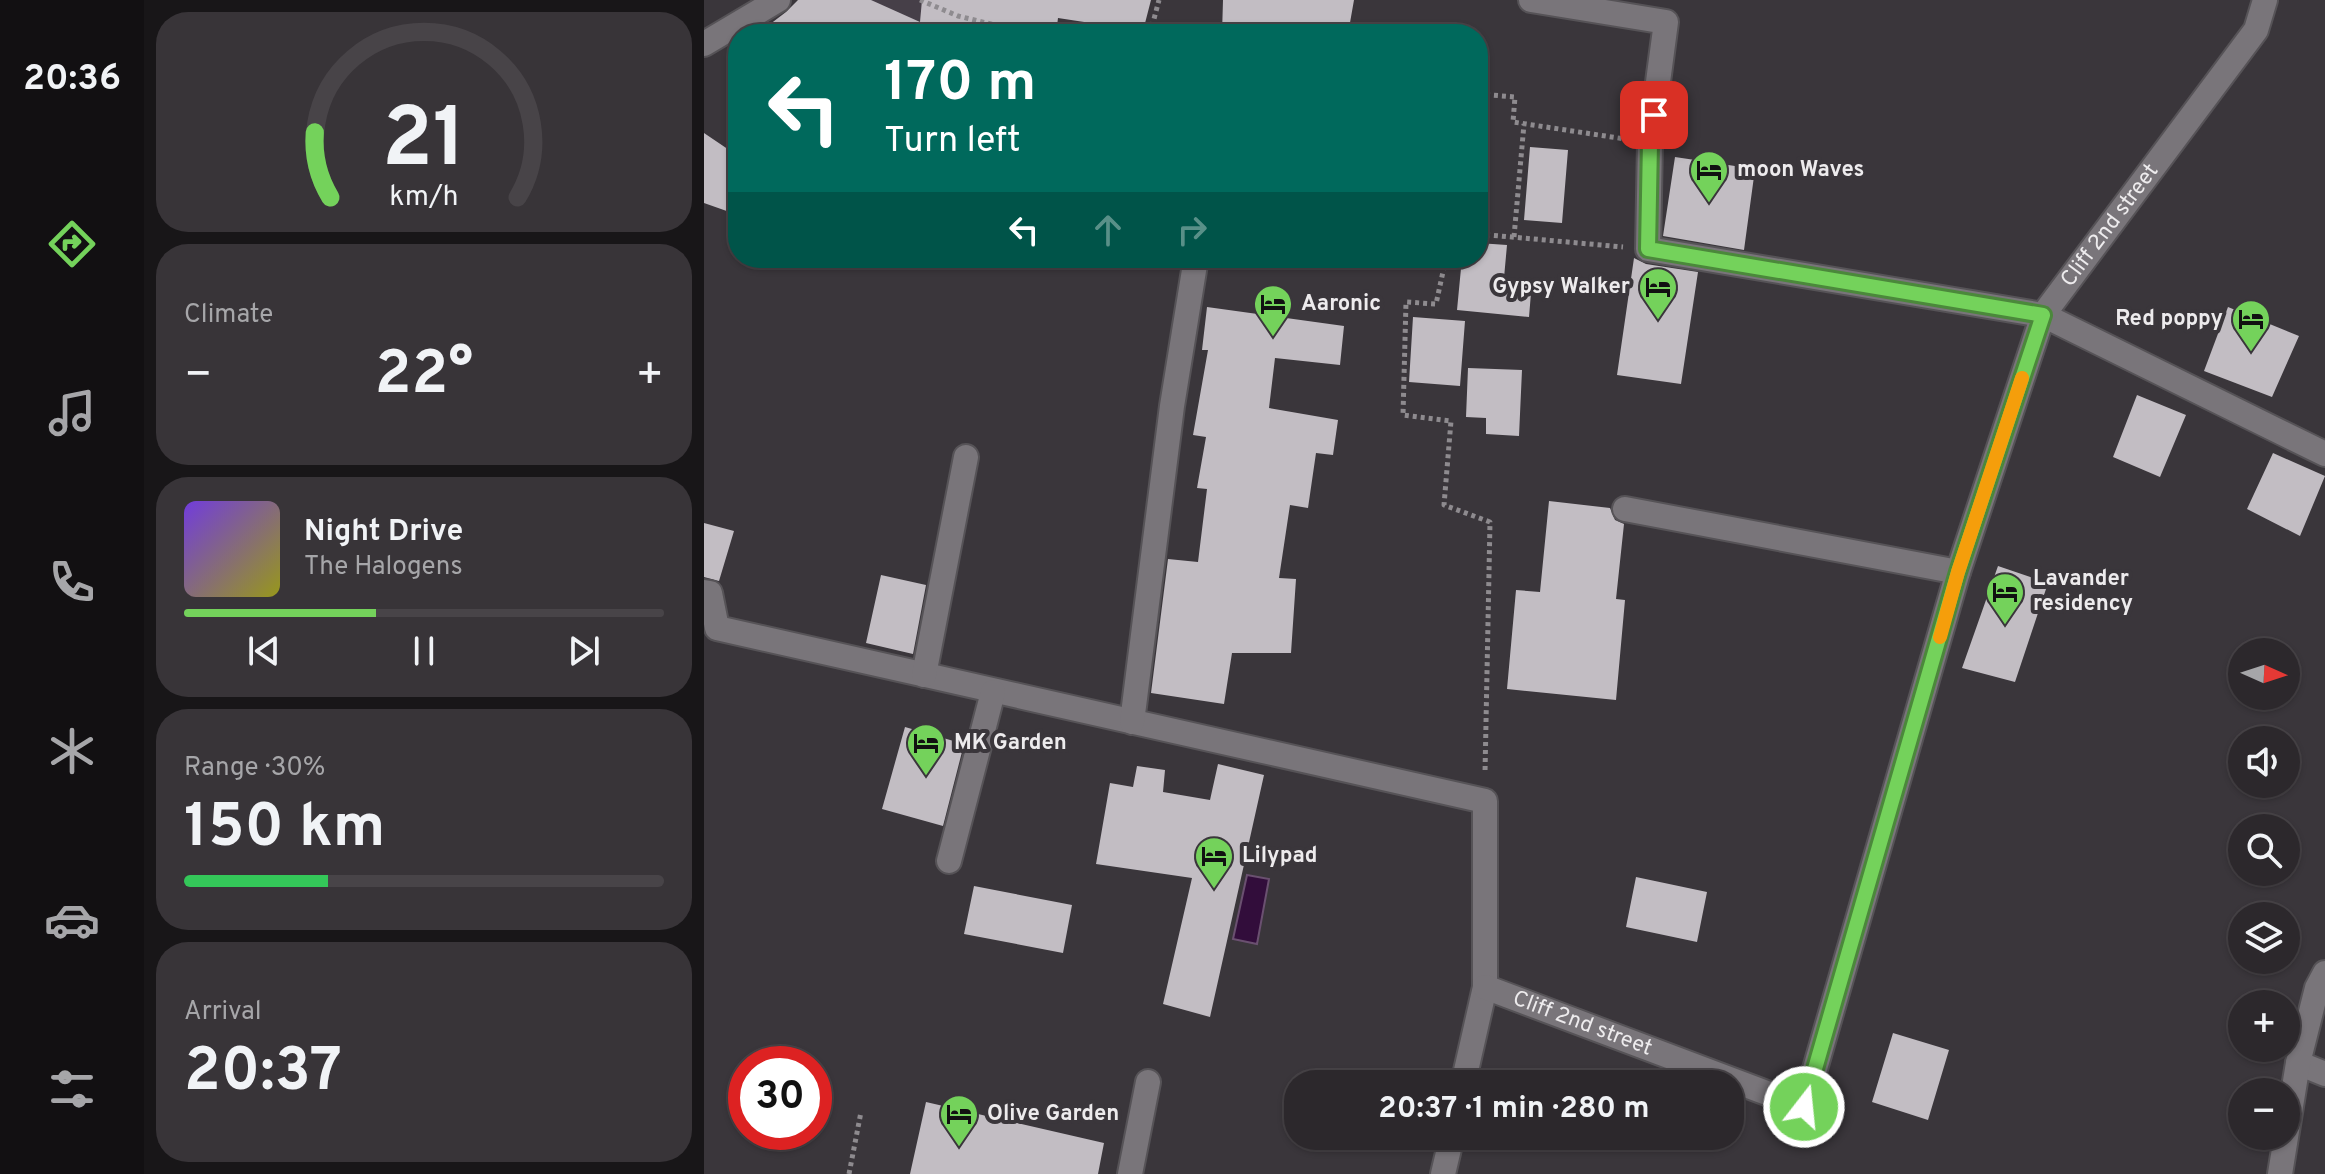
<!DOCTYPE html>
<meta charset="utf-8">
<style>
body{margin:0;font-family:Overpass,sans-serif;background:#383438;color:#f1f3f6;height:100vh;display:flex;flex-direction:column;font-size:30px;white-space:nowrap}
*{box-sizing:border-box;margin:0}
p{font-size:26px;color:#a6a6a9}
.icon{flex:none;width:44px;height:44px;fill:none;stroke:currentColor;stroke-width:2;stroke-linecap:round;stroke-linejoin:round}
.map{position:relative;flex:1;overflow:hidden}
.panel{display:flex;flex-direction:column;gap:12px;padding:12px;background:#181618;width:560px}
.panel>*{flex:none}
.top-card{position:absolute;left:24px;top:24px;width:760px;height:244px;border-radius:32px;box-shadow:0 2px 6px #0004,0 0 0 2px #484448;background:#00695c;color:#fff;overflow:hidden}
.needle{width:52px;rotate:93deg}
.fabs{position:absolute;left:1524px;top:638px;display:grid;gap:16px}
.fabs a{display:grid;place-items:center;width:72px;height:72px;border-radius:50%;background:#2c282c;box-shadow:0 2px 6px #0004,0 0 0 2px #484448;font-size:40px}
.speed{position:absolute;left:24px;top:1046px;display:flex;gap:16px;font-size:40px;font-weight:700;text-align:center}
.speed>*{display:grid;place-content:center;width:104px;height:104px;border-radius:50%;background:#2c282c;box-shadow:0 2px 6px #0004,0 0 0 2px #484448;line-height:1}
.speed .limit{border:12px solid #d22;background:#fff;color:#111}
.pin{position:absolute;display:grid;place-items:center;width:68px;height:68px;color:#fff;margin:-34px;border-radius:16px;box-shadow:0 4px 12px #0006}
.me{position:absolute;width:88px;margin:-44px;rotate:16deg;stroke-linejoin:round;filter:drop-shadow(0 0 6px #0008)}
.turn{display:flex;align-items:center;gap:28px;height:168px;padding:0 24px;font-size:36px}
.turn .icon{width:104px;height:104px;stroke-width:2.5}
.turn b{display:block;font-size:56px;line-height:68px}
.lanes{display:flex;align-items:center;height:76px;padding:0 24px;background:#0003;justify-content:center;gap:40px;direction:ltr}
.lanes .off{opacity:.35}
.big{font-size:60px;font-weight:700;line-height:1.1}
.panel .widget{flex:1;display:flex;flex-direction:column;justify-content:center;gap:12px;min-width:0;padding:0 28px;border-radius:32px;background:#383438}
.panel .dial{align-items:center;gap:0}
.dial svg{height:208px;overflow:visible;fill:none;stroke:#484448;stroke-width:7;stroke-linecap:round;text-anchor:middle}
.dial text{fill:#f1f3f6;stroke:none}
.song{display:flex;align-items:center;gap:24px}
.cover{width:96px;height:96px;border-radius:12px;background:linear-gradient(135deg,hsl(260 70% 55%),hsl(60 70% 35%))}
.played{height:8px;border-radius:4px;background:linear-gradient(90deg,#74d25b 40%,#484448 40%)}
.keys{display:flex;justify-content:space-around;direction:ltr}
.heat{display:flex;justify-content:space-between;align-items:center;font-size:44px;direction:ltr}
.charge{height:12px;border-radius:6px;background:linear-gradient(90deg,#34c759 30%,#484448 0)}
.trip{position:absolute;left:580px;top:1070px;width:460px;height:80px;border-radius:32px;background:#2c282c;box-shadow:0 2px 6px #0004,0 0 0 2px #484448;font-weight:700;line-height:80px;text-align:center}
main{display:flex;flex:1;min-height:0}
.dock{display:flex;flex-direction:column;width:144px;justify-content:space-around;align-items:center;background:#121012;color:#a6a6a9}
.dock .icon{width:56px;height:56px}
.dock .current{color:#74d25b}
.dock b{font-size:36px;color:#f1f3f6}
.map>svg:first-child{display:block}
</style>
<main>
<nav class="dock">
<b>20:36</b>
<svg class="icon current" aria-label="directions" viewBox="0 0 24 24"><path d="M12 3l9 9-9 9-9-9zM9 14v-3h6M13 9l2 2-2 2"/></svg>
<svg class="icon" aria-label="music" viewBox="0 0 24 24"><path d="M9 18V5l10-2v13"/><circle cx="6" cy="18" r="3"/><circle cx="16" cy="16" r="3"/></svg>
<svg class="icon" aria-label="phone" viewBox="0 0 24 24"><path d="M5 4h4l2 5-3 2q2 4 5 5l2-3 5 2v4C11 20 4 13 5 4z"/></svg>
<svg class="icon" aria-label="climate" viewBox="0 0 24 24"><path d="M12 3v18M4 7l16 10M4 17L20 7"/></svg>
<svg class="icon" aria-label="car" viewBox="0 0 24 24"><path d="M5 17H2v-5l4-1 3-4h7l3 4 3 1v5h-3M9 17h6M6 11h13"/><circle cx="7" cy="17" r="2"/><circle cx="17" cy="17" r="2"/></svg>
<svg class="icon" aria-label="filters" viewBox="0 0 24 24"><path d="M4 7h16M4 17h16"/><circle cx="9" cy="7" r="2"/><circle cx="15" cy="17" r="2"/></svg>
</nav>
<section class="panel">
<div class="widget dial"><svg viewBox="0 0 100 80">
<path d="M14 69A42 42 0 1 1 86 69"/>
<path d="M14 69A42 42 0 0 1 8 44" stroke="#74d25b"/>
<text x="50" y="56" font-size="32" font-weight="700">21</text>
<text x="50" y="72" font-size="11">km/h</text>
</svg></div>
<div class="widget"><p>Climate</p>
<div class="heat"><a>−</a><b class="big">22°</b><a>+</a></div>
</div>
<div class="widget">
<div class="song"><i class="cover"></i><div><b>Night Drive</b><p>The Halogens</p></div></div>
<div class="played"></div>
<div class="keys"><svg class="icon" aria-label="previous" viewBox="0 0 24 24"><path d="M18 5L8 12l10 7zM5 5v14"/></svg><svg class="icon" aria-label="pause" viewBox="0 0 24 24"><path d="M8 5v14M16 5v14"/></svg><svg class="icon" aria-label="next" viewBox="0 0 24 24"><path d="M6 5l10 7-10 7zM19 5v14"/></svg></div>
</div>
<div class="widget"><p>Range · 30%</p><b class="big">150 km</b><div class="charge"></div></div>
<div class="widget"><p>Arrival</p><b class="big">20:37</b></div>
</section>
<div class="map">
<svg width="1621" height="1174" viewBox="0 0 1621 1174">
<rect width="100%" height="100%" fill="#3a363b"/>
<path fill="#463f48" d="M154 0H263L304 13 382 28V34H213Z"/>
<path fill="#320d3b" stroke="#6a5070" stroke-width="2" d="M543 875 565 879 553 944 529 939Z"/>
<path fill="#c2bdc3" d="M94 0H167L216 22 218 0H447L439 31 354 18 352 34H53L82 12Z
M519 0H650L644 34H518Z
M0 133 34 156V215L0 203Z
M826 147 864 150 858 223 820 220Z
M971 157 1051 169 1040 250 959 236Z
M774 243 803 245 800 278 828 281 825 317 753 310 758 258H774Z
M930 258 942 264 994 272 977 384 913 375Z
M503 307 640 326 636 365 571 358 565 408 634 420 629 455 612 453 604 508 586 505 575 578 592 579 587 653H528L520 704 447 693 464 559 494 562 503 489 493 488 502 437 489 435 504 350H498Z
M1524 307 1595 336 1568 397 1500 371Z
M709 317 761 321 756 386 705 382Z
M764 368 818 370 815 436 782 434V418L762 417Z
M1433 395 1482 415 1456 477 1409 457Z
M1569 453 1621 476 1596 536 1543 509Z
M845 501 906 508 911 520 920 524 912 599 921 600 912 700 803 689 812 590 836 592Z
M0 523 30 531 15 581 0 577Z
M1294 566 1344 583 1311 682 1258 668Z
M177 575 222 585 209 654 162 643Z
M201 727 260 744 239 826 178 809Z
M514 764 560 775 506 1017 459 1004 488 878 392 864 406 783 429 787 433 766 461 770 459 792 506 800Z
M932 877 1003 892 993 942 922 927Z
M270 886 368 905 359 953 260 934Z
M1189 1033 1245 1050 1224 1120 1168 1102Z
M222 1102 400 1143 394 1174H206Z"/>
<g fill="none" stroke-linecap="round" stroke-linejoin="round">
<defs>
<g id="minor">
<path d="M827 0 962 22 946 142 944 249 1339 315 1621 454"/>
<path d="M0 44 74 0"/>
<path d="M921 509 1254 572"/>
<path d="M0 592 6 593 13 628 781 801V987L759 1084"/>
<path d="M220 675 262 457"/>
<path d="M428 722 468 406 492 258"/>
<path d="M245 861 289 692"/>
<path id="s1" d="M781 987 1100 1107 1254 572 1339 315 1552 30 1561 0"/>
<path d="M1594 1063 1621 1074"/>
<path d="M426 1174 444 1082"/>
<path d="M739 1174 748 1136"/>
<path d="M1576 1174 1594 1063 1613 988 1621 973"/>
</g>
</defs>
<use href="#minor" stroke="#565357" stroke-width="28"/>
<path stroke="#8e8b8f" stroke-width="5" stroke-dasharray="4 4" stroke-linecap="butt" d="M216 0 254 16 328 34
M446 34 455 0
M774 94 811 97 809 122 921 139
M774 234 919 247
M810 237 820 124
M742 258 732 304 702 302 699 415 747 421 740 505 786 522 781 773
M145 1174 157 1112"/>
<use href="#minor" stroke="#79757a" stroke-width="24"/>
</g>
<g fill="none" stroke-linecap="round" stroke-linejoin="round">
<defs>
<path id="route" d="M950 115 946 142 944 249 1339 315 1254 572 1100 1107"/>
</defs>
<use href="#route" stroke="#4b883b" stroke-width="20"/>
<use href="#route" stroke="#74d25b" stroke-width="14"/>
<path stroke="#f59e0b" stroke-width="14" d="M1236 637 1254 572 1318 378"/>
</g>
<defs>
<symbol id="hotel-pin" viewBox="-11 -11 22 30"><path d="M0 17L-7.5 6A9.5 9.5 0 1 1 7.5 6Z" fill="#74d25b" stroke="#3a363b"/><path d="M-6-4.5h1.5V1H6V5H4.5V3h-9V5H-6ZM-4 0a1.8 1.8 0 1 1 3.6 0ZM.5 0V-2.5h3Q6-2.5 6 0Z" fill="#111"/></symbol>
</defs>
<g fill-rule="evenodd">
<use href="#hotel-pin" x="983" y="148" width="44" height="60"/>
<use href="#hotel-pin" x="932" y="265" width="44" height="60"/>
<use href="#hotel-pin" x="547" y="282" width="44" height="60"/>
<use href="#hotel-pin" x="1525" y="297" width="44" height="60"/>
<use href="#hotel-pin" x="1279" y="570" width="44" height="60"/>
<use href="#hotel-pin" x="200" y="721" width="44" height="60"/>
<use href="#hotel-pin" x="488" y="834" width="44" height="60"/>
<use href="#hotel-pin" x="233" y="1092" width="44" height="60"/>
</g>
<g text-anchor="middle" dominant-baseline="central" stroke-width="8" stroke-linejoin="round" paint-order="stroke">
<g font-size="22" font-weight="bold" fill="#edebed" stroke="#3a363b" text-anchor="start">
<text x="1033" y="170">moon Waves</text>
<text x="926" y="287" text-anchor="end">Gypsy Walker</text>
<text x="597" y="304">Aaronic</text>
<text x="1519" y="319" text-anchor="end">Red poppy</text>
<text x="1329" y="579">Lavander<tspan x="1329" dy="25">residency</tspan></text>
<text x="250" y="743">MK Garden</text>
<text x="538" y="856">Lilypad</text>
<text x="283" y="1114">Olive Garden</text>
</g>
<g font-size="22" fill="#edebed" stroke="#3a363b">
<text stroke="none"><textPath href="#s1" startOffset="1280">Cliff 2nd street</textPath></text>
<text stroke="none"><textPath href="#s1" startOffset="104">Cliff 2nd street</textPath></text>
</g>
</g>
</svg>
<div class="fabs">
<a><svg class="needle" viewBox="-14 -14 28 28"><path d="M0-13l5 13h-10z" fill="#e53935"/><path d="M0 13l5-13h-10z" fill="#a6a6a9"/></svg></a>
<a><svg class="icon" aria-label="sound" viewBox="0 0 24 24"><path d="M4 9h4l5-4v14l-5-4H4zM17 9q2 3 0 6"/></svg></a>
<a><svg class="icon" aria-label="search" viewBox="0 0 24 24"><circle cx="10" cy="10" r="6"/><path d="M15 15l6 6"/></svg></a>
<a><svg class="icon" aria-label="layers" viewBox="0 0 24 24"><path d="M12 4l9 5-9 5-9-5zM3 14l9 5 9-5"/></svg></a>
<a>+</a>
<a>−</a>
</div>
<div class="speed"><div class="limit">30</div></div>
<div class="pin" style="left:950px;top:115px;background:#d93025"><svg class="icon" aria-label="arrive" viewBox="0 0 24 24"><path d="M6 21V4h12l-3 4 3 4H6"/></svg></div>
<svg class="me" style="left:1100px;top:1107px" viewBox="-20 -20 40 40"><circle r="17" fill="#74d25b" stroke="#fff" stroke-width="3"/><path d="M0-11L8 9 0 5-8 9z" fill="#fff"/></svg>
<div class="trip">20:37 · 1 min · 280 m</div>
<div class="top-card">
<div class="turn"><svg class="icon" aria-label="left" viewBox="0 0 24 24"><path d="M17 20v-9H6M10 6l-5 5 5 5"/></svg><div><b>170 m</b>Turn left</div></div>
<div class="lanes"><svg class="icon" aria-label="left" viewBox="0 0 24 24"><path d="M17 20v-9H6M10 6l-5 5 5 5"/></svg><svg class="icon off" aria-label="ahead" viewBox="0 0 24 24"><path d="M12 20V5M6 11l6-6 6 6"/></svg><svg class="icon off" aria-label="right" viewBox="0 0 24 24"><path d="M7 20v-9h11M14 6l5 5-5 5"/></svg></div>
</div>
</div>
</main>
